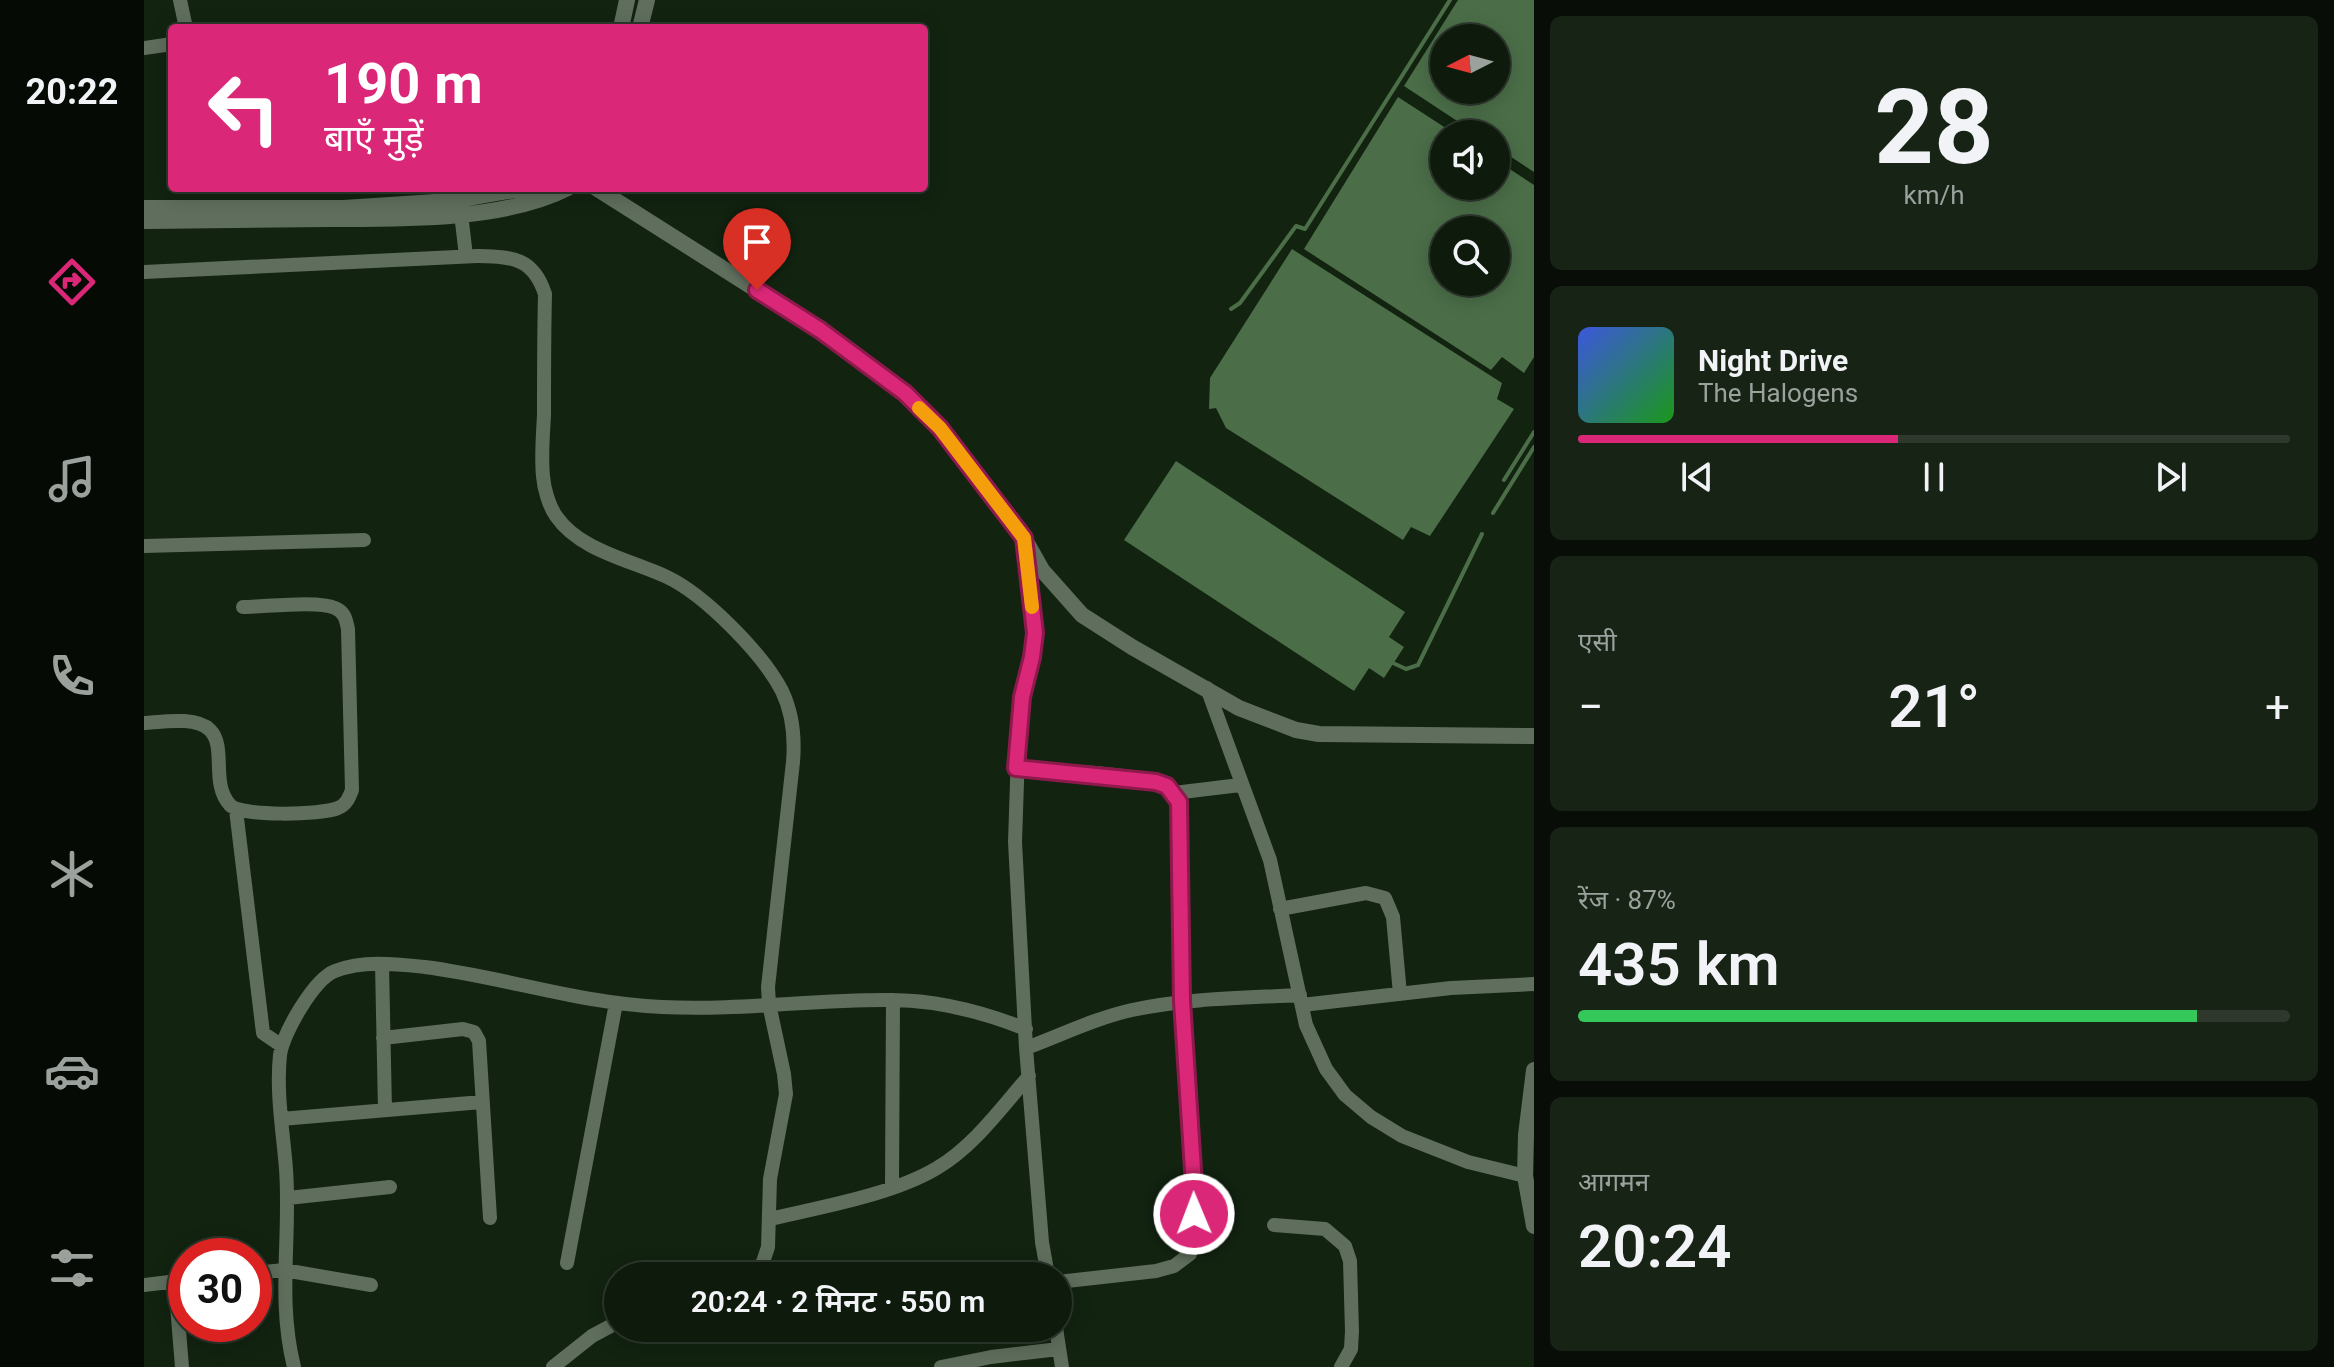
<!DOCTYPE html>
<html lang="hi">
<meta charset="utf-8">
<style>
body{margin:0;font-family:Roboto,"Noto Sans Devanagari",sans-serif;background:#172315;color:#f1f3f6;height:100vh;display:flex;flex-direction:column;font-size:30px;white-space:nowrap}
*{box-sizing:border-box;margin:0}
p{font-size:26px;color:#9ba19d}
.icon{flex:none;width:44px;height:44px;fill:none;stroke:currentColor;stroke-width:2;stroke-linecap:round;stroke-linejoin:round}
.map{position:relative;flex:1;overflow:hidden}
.drawer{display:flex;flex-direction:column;gap:16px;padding:16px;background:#080e07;width:800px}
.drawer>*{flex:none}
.banner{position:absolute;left:24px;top:24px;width:760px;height:168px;border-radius:8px;box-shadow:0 4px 20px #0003,0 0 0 2px #2e382d;background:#db2777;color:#fff;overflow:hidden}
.needle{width:52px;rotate:264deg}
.buttons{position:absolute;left:1286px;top:24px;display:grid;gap:16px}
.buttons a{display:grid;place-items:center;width:80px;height:80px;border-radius:50%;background:#0e1a0c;box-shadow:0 4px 20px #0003,0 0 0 2px #2e382d;font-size:40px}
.speed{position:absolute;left:24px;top:1238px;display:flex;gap:16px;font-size:40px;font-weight:700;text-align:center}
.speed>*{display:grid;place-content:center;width:104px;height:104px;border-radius:50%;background:#0e1a0c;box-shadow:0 4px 20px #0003,0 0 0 2px #2e382d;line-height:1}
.speed .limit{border:12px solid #d22;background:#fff;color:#111}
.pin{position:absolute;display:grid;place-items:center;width:68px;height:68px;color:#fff;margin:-82px -34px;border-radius:50% 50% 50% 0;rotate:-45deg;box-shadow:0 0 8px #0007}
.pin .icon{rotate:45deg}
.me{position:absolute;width:88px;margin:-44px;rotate:359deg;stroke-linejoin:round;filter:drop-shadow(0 0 6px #0008)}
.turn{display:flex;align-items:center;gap:28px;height:168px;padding:0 24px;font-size:36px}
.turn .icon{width:104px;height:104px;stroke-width:2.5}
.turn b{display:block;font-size:56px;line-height:68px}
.big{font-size:60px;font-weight:600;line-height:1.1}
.drawer .widget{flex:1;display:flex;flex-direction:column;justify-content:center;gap:12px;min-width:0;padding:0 28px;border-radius:12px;background:#172315}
.drawer .dial{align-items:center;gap:0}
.dial b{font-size:104px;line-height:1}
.song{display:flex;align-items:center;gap:24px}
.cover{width:96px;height:96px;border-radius:12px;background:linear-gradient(135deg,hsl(230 70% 55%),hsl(120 70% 35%))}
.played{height:8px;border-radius:4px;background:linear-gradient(90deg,#db2777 45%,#2e382d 45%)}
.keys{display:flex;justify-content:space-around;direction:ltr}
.heat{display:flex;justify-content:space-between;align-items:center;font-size:44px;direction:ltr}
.charge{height:12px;border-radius:6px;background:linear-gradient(90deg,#34c759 87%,#2e382d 0)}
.trip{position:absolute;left:460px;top:1262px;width:468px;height:80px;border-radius:40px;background:#0e1a0c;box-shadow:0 4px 20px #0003,0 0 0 2px #2e382d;font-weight:600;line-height:80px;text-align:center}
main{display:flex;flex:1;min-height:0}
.dock{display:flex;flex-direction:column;width:144px;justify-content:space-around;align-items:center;background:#060a05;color:#9ba19d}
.dock .icon{width:56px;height:56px}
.dock .on{color:#db2777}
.dock b{font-size:36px;color:#f1f3f6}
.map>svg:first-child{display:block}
</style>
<main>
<nav class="dock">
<b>20:22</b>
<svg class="icon on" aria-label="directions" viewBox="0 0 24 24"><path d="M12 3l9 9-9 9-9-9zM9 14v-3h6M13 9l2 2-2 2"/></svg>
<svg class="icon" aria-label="music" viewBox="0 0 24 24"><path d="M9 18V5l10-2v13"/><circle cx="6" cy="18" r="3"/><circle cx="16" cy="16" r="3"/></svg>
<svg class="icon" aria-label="phone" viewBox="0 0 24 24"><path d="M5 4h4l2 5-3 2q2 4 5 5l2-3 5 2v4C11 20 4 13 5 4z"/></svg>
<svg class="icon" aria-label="climate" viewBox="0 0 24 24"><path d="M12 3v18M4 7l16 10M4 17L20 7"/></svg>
<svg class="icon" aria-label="car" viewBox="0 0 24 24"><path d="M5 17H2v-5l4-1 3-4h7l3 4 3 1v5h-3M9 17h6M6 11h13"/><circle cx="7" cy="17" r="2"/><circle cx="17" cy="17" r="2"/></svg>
<svg class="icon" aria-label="filters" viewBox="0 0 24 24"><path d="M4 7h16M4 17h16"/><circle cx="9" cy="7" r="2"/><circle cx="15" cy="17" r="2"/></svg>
</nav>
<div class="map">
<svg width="1390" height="1367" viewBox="0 0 1390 1367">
<rect width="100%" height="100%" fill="#122310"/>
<path fill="#4b6e48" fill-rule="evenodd" d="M1314 0H1390V172L1352 147V134H1333L1260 86ZM1300 38H1352V90H1300Z
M1254 97 1311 134H1300V186H1352V160L1390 185V357L1380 373 1358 357 1347 370 1160 249ZM1300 230H1352V282H1300Z
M1148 249 1358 383 1353 399 1370 409 1286 536 1267 527 1259 540 1082 428 1072 408 1065 409 1066 378Z
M1032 461 1261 612 1245 637 1260 647 1240 678 1225 668 1210 691 980 540Z"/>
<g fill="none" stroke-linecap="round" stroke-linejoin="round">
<path stroke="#4b6e48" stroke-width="4" d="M1087 309 1096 303 1152 226 1161 229 1306 0
M1360 480 1390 432
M1349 513 1390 447
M1249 663 1262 669 1274 665 1338 534"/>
<path stroke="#5f6e5d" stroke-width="14" d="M36 0 42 28
M0 48 28 44
M316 205 322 256
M0 272 333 256C368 257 389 257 401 294 400 334 400 375 400 415 399 435 397 456 399 476 400 489 405 506 412 516 436 551 487 560 523 577 561 595 619 654 638 691 649 714 651 738 649 762L624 987 625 1004 640 1074 642 1094 626 1179 624 1247 619 1262 608 1276
M880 540 891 633 875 723 871 842 882 1048 898 1242 904 1276
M0 546 220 540
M1063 688 1126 860 1162 1025 1182 1069 1201 1095 1227 1117 1258 1136 1324 1162 1381 1176
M0 723C18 722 52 716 66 730 83 747 66 783 86 805 97 817 178 815 194 808 202 805 205 798 208 790L204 629C202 620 201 612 191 608 174 600 120 607 99 607
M872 768C902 770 1003 773 1024 787 1029 790 1032 796 1035 802L1038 1001 1050 1185 1049 1242 1046 1254 1030 1266 1012 1271 914 1282
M1030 793 1096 785
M92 810 119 1033 138 1046
M1136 909 1222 893 1241 898 1249 917 1256 994
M238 964 241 1110
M1158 1005 1307 988 1390 984
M239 1038 319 1029 330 1032 335 1041 346 1218
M882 1048C917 1035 952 1018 988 1010 1043 998 1100 998 1156 995
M137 1119 338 1102
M748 1186 749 1000
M144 1198 246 1187
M626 1219C677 1207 748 1195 793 1168 830 1146 857 1108 885 1076
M1130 1225 1181 1229 1201 1246 1206 1261 1208 1331 1207 1349 1197 1367
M423 1263 472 1003
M110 1273 140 1270 227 1285
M31 1281 38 1367
M0 1285 42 1280
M912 1328 918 1367
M150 1367C133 1299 147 1237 142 1169 139 1131 132 1093 136 1055 139 1033 170 979 191 971 219 960 252 964 281 967 360 977 438 1004 518 1007 595 1011 671 999 747 1000 794 1000 839 1012 882 1029
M409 1367 448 1336 474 1322
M797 1367 847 1357 915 1349"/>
<path stroke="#5f6e5d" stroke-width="16" d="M477 28 483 0
M496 28 503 0
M452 188 676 330 761 393 796 428 880 538 898 570 938 615 988 647 1095 708 1152 730 1175 734 1390 736
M0 208H200L306 201 382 188
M0 221C61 220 122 220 184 219 255 219 360 221 424 188
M1390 1070 1382 1135 1381 1176 1390 1226"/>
</g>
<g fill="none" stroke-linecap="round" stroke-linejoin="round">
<defs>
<path id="route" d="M613 290 676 330 761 393 796 428 880 538 891 633 888 657 878 697 872 768 1012 782 1023 786 1035 802 1038 1001 1050 1185V1214"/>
</defs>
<use href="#route" stroke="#8e194d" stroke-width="20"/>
<use href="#route" stroke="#db2777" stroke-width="14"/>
<path stroke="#f59e0b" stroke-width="14" d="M775 408 796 428 880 538 888 607"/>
</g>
</svg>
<div class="buttons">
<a><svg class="needle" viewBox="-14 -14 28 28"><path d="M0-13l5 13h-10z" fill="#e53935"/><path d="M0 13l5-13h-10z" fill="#9ba19d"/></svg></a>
<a><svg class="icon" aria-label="sound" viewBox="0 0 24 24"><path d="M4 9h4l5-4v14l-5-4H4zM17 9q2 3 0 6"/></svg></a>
<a><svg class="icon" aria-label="search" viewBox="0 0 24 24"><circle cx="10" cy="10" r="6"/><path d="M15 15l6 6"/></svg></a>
</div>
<div class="speed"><div class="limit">30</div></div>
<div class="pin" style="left:613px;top:290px;background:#d93025"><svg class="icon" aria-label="arrive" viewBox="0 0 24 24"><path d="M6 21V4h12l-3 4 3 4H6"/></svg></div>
<svg class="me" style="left:1050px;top:1214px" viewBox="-20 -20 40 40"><circle r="17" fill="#db2777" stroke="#fff" stroke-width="3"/><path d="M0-11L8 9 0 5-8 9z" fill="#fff"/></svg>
<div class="trip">20:24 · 2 मिनट · 550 m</div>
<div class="banner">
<div class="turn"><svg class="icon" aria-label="left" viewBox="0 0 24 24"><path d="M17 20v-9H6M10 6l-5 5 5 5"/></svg><div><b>190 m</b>बाएँ मुड़ें</div></div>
</div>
</div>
<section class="drawer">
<div class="widget dial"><b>28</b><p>km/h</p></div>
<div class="widget">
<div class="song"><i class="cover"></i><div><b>Night Drive</b><p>The Halogens</p></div></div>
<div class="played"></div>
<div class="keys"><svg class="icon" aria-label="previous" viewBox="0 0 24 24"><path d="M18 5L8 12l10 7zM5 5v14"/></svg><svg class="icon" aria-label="pause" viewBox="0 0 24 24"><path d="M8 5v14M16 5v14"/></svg><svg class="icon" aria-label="next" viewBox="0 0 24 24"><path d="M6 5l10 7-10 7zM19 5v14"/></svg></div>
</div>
<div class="widget"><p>एसी</p>
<div class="heat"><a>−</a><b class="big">21°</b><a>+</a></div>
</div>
<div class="widget"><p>रेंज · 87%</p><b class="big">435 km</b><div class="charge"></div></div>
<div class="widget"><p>आगमन</p><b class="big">20:24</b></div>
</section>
</main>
